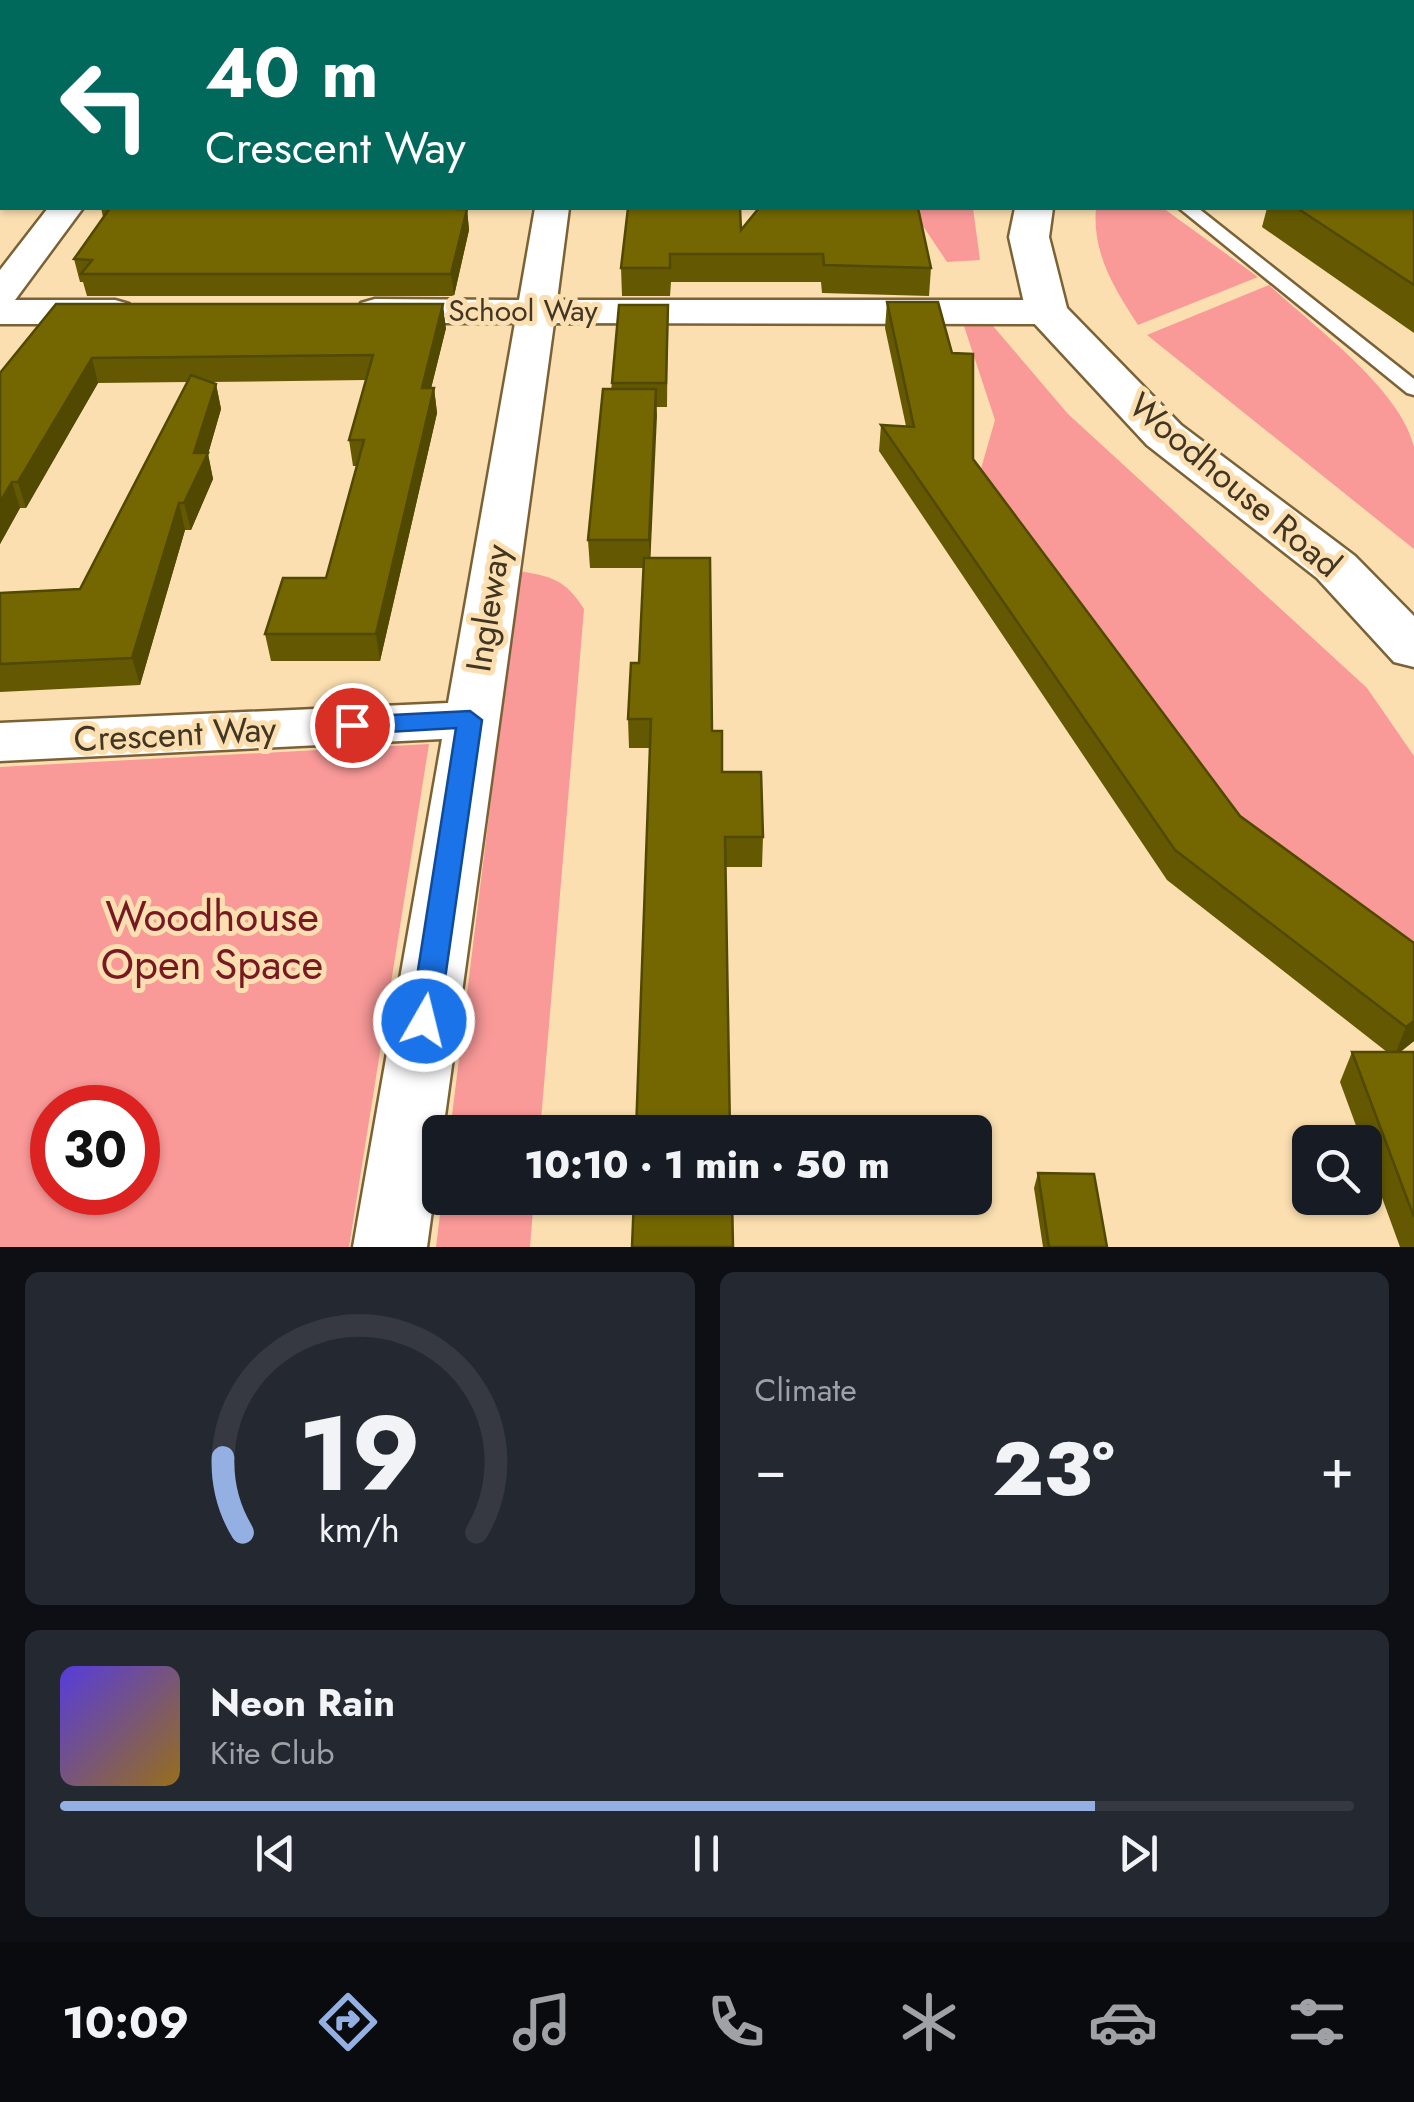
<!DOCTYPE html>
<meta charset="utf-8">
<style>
body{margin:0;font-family:Jost,sans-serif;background:#242831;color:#f1f3f6;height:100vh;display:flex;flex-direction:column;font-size:38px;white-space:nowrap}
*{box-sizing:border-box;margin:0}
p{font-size:32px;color:#9ea1a6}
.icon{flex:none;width:55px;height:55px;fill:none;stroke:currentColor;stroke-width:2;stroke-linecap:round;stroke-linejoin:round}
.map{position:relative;height:1247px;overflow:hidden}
.side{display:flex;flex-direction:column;gap:25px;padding:25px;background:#0d0f14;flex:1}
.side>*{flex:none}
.hud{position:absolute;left:0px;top:0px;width:1415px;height:210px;box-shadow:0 2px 8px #0004;background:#00695c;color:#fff;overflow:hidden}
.buttons{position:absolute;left:1292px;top:1125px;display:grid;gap:20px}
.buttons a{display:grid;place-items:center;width:90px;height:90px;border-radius:15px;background:#171b24;box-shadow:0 2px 8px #0004;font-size:50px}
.speed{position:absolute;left:30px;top:1085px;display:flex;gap:20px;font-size:50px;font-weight:700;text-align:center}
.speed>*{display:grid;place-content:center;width:130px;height:130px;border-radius:50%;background:#171b24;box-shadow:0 2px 8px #0004;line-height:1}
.speed .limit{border:15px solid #d22;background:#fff;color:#111}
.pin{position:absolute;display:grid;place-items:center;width:85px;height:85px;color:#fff;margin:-42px;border:5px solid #fff;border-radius:50%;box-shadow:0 2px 10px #0007}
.me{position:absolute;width:110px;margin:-55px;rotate:8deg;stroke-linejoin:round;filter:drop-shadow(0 0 8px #0008)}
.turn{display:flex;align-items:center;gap:35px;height:210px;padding:0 40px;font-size:45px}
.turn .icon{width:130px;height:130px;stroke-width:2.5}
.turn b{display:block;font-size:70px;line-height:85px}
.big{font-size:75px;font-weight:800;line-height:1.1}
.side .tile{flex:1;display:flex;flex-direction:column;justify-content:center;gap:15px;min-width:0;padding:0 35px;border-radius:15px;background:#242831}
.side .dial{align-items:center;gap:0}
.dial svg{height:260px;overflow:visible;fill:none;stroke:#363941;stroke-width:7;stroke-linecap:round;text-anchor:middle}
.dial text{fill:#f1f3f6;stroke:none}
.song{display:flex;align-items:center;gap:30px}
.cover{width:120px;height:120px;border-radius:15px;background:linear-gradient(135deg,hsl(250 70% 55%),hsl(40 70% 35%))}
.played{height:10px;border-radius:5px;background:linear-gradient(90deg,#94b0e3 80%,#363941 80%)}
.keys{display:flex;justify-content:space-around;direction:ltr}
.heat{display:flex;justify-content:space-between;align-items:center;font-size:55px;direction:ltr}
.side .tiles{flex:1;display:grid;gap:25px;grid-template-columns:1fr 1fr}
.tile:last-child{grid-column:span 2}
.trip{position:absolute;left:422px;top:1115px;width:570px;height:100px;border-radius:15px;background:#171b24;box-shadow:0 2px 8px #0004;font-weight:800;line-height:100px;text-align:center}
.menu{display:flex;height:160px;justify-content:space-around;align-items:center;background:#090b0e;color:#9ea1a6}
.menu .icon{width:70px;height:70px}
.menu .selected{color:#94b0e3}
.menu b{font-size:45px;color:#f1f3f6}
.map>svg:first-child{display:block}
</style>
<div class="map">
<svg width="1414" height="1247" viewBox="0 0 1414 1247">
<rect width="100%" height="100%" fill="#fbdfb0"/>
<path fill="#f99998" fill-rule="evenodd" d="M911 208H973L980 260 947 262Z
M1096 208H1163L1258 277 1138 325C1114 288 1092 253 1096 208Z
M1269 285C1312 325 1401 389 1414 447 1414 475 1414 520 1414 549L1147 335Z
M964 326H993L1068 414 1367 688 1414 756V971L1230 833 976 486 995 420Z
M519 571C551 576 566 580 584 609L540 1132H450Z
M429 744 349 1247H0V767ZM52 1108H138V1192H52Z
M442 1198H534L530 1247H436Z"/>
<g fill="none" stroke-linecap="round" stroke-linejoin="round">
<defs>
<path id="service" d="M1414 87V97H1412V88Z
M1179 208H1198L1414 379V395L1407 393Z"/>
<path id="minor" d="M48 208H83L15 300H115L129 304 134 312 129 320 115 324H0V270Z
M535 208H569L557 300H1047L1061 304 1066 312 1061 320 1047 324 554 323 427 1247H353L442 739 0 761V723L448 703 515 323H375L361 319 356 311 361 303 375 299 519 300Z"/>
<path id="primary" d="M1015 208H1053L1049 237 1067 308 1181 425 1355 556 1414 616V667L1394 662 1317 578 1147 445 1032 321 1026 312 1009 237Z"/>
</defs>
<use href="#service" stroke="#7b6236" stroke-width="5"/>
<use href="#minor" stroke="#7b6236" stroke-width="5"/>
<use href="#primary" stroke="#7b6236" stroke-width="5"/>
<use href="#service" fill="#fff" fill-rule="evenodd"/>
<use href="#minor" fill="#fff" fill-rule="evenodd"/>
<use href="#primary" fill="#fff" fill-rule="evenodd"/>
</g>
<path fill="#645902" d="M1414 193V333L1262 227 1267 208H1412Z
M101 208H462V209H467L469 230 454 296H87L83 282H80L74 259 103 217Z
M741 230 931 268 929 296 822 293 821 282H671L670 296H622L621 268Z
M887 302 973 459 1240 816 1414 943V1041L1400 1052H1414V1247H1400L1365 1151V1142H1362L1340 1082 1352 1052H1387L1167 880 879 451 881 425 906 426 885 328Z
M56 304 446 328 431 388H434L437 413 380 661H271L265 634 326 578 357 466H353L349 440 366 380 209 382 216 384 221 409 208 454 213 479 191 530H185L140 685 0 692V593L80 589 188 382 98 383 26 508H20L0 544V373Z
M668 305 667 407H656L650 558 712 731 722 772 763 837 762 867H725L650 748H629L628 719 639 663 643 568H590L588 540 612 383Z
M1038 1173 1107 1247H1043L1034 1188Z"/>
<path fill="#514801" d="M171 0H216L213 2H168Z
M1055 0H1081L1078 2H1048Z
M2 123V166L0 169V125Z
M467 209 469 230 454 296 451 274Z
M443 304 446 328 425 413 422 388Z
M92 358 98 383 26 508 18 482Z
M216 384 221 409 208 454 213 479 191 530 184 503 194 453Z
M434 388 437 413 380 661 376 634Z
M656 389 657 416 650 568 649 540Z
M12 482 20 508 0 544V502Z
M179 503 185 530 140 685 132 658Z
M1414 1021V1041L1394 1057 1406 1027Z"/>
<path fill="#746702" stroke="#514801" stroke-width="2.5" d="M0 0H171L168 2H2V123L0 125Z
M243 0H660L662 2H241Z
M850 0H1055L1048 2H847Z
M1234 0H1414V51H1412V2H1231Z
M1412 192 1414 193V285L1297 208H1412Z
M110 208H456V209H467L451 274H81L92 260 74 259Z
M628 208H740L741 230 759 208H918L931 268 824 265 823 254H670V268H621Z
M887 302H938L952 353 973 354V459L1240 816 1414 943V1021L1406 1027 1175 850 881 425 914 427Z
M56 304H443L422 388H434L376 634H265L283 578H326L364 440H349L373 355 92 358 18 482H12L0 502V373Z
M619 305H668L666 383H612Z
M191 375 216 384 194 453H208L184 503H179L132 658 0 664V593L80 589Z
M603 389H656L649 540H588Z
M644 558H710L712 731H722V772H761L763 837H725L730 1132H636L651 719H628L631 663H639Z
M1352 1052H1414V1217Z
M1038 1173 1094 1174 1107 1247H1049Z
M634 1198H732L733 1247H632Z"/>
<path fill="#1a73e8" stroke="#114b97" stroke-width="2.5" d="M470 711 482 720 439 1021 435 1029 424 1033 414 1029 410 1021 456 728 352 734 340 725 352 717Z"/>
<g text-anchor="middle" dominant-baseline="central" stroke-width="10" stroke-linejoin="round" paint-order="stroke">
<g font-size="30" fill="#413623" stroke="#fbdfb0">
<text x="523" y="310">School Way</text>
</g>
<g font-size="35" fill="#413623" stroke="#fbdfb0">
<text transform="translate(1235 485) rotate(40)">Woodhouse Road</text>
<text transform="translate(488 608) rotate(-81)">Ingleway</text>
<text transform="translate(175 734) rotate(-3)">Crescent Way</text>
</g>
<g font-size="42" fill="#781822" stroke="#fbdfb0">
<text x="212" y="916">Woodhouse<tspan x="212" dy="48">Open Space</tspan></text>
</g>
</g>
</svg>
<div class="buttons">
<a><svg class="icon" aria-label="search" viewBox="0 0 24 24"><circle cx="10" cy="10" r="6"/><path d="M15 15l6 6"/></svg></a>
</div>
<div class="speed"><div class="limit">30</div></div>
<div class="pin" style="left:352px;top:725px;background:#d93025"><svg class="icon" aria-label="arrive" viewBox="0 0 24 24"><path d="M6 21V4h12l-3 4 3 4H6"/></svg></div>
<svg class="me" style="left:424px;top:1021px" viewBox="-20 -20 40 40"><circle r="17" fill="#1a73e8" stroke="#fff" stroke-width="3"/><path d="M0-11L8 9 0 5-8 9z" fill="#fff"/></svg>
<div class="trip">10:10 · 1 min · 50 m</div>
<div class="hud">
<div class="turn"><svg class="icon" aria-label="left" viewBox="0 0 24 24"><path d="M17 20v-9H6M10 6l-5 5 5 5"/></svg><div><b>40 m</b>Crescent Way</div></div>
</div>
</div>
<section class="side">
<div class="tiles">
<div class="tile dial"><svg viewBox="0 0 100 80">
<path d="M14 69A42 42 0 1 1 86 69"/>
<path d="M14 69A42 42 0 0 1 8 46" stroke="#94b0e3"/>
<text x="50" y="56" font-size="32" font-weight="700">19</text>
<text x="50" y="72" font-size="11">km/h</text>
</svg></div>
<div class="tile"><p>Climate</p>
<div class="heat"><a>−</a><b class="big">23°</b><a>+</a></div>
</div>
<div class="tile">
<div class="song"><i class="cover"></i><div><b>Neon Rain</b><p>Kite Club</p></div></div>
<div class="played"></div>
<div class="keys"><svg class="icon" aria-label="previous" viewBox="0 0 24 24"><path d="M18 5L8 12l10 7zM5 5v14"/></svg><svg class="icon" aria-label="pause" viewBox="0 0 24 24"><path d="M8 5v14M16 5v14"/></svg><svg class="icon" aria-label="next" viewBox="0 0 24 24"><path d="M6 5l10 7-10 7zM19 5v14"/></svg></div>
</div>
</div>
</section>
<nav class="menu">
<b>10:09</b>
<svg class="icon selected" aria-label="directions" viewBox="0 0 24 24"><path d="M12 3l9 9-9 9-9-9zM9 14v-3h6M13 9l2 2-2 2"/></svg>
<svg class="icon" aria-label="music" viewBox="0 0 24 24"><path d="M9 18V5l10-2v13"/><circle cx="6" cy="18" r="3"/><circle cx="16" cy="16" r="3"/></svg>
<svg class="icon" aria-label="phone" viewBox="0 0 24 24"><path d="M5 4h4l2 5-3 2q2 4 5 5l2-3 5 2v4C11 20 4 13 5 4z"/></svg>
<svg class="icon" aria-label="climate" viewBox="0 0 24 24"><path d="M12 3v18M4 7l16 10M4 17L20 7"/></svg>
<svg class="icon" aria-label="car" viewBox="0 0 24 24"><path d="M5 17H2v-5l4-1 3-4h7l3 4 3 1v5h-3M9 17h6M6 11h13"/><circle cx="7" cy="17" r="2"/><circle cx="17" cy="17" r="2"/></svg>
<svg class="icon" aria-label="filters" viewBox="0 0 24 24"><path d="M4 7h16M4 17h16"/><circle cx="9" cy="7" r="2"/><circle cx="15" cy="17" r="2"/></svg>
</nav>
